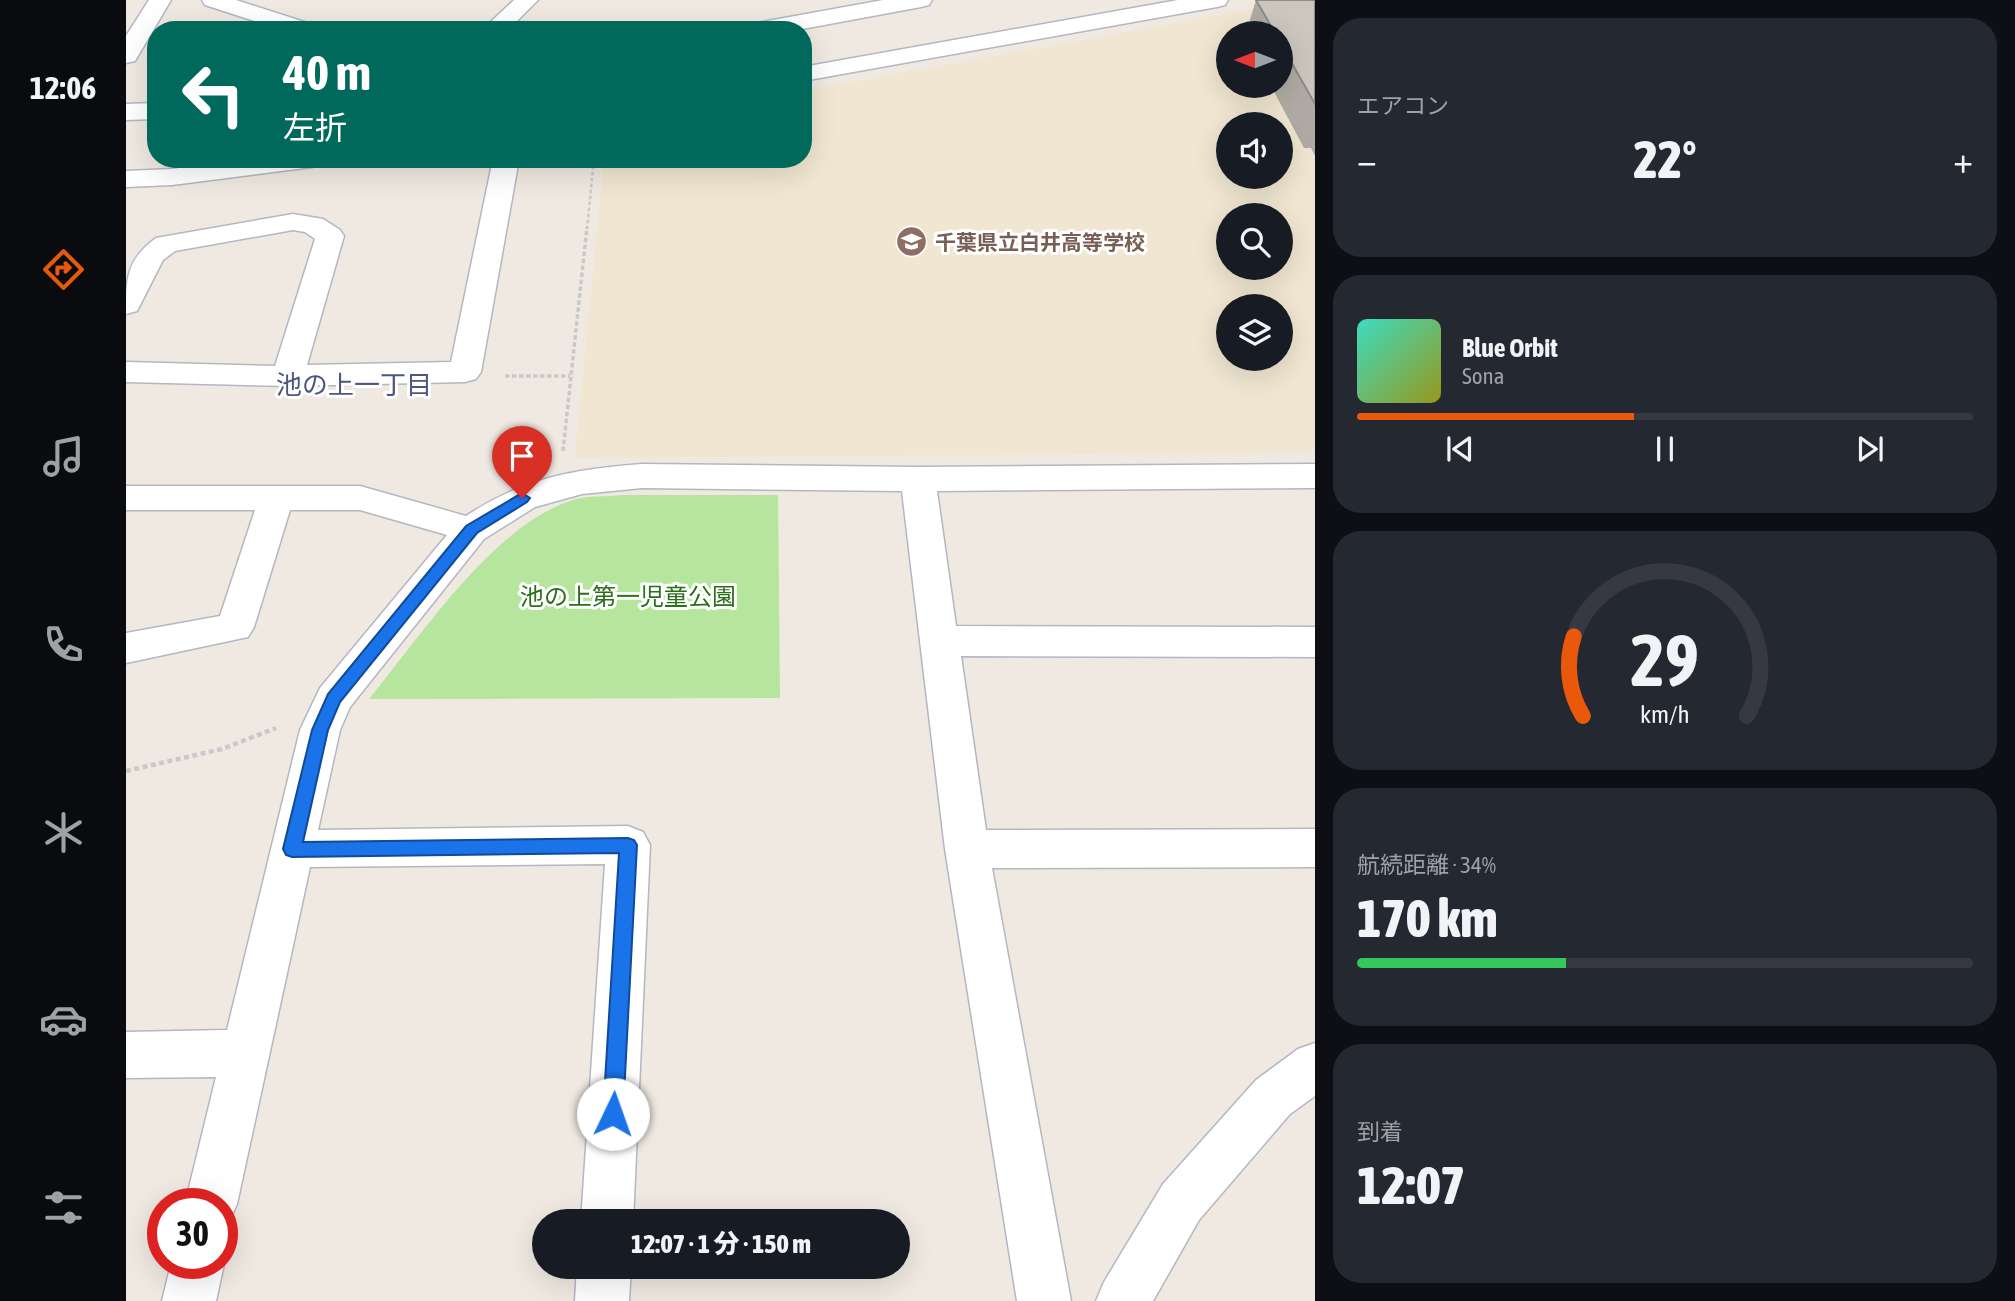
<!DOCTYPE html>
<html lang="ja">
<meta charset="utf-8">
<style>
body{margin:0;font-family:"Asap Condensed","Noto Sans JP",sans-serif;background:#242831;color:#f1f3f6;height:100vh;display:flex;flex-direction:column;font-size:26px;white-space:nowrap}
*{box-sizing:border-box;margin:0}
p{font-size:23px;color:#9ea1a6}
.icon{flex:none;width:38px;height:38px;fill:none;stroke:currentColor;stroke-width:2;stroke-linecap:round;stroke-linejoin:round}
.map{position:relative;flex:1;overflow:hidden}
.details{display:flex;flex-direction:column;gap:18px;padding:18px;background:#0d0f14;width:700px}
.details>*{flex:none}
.guide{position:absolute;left:21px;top:21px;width:665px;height:147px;border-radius:28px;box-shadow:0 7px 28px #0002;background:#00695c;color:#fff;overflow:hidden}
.needle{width:46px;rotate:270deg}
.controls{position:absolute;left:1090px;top:21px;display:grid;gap:14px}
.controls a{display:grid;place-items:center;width:77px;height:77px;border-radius:50%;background:#171b24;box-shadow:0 7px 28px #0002;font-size:35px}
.speed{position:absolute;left:21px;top:1188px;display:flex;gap:14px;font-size:35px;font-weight:700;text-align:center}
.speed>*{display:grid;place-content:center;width:91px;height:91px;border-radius:50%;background:#171b24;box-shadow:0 7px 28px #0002;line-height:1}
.speed .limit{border:10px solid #d22;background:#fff;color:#111}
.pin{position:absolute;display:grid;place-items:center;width:60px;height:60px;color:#fff;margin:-72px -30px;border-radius:50% 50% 50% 0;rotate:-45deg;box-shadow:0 0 7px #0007}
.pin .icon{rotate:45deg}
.me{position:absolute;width:77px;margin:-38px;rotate:3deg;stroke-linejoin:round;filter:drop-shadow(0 0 5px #0008)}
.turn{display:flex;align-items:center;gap:24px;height:147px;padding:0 21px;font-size:32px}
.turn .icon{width:91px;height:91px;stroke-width:2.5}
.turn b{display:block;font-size:49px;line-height:60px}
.big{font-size:52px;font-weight:800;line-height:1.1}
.details .tile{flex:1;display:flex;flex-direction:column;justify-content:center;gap:10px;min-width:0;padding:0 24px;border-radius:28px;background:#242831}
.details .dial{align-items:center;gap:0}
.dial svg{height:182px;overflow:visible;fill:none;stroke:#363941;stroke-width:7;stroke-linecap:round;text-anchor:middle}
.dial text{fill:#f1f3f6;stroke:none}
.song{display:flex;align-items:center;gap:21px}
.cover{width:84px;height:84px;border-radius:10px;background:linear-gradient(135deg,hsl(170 70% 55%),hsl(60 70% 35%))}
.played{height:7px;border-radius:4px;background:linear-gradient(90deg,#ea580c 45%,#363941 45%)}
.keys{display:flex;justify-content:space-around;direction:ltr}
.heat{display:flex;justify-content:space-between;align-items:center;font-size:38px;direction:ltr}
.charge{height:10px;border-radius:5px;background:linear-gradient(90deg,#34c759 34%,#363941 0)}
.trip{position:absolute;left:406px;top:1209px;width:378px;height:70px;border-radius:35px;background:#171b24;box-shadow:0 7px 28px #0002;font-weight:800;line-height:70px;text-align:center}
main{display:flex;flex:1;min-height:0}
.tab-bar{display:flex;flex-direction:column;width:126px;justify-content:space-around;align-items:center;background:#090b0e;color:#9ea1a6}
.tab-bar .icon{width:49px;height:49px}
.tab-bar .active{color:#ea580c}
.tab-bar b{font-size:32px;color:#f1f3f6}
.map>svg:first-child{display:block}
</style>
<main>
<nav class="tab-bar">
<b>12:06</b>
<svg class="icon active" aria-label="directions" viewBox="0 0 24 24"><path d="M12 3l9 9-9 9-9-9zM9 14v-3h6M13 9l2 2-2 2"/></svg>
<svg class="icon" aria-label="music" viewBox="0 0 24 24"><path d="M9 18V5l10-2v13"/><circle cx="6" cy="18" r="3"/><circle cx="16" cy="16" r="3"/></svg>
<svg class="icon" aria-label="phone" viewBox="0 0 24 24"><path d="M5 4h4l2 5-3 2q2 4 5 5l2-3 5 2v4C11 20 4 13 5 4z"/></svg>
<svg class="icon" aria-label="climate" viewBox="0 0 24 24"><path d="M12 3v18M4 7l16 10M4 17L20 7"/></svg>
<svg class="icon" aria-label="car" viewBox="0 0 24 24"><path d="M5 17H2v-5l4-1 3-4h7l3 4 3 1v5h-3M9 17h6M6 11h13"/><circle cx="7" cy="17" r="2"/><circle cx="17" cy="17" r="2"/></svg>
<svg class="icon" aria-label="filters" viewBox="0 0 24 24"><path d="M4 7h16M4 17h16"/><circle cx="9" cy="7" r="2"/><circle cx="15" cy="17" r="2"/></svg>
</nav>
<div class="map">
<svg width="1189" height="1301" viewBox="0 0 1189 1301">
<rect width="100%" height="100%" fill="#efe9e1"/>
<path fill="#f0e6d1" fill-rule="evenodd" d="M1177 0H1189V452L449 458 478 159H677V91ZM1102 33H1155V86H1102ZM1102 124H1155V177H1102ZM1102 215H1155V268H1102ZM1102 306H1155V359H1102Z"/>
<path fill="#b6e59e" d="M497 495H652L654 698 243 699C295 636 366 527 444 501 459 495 480 497 497 495Z"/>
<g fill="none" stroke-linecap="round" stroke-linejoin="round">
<defs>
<path id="minor" d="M23 0H45L9 61 0 63V36Z
M76 0H110L188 25 192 30H156L79 5Z
M388 0H412L382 30H356Z
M757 0H806L803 5 795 7 671 30H619L623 25 631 23Z
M1052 0H1102L1099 5 1091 7 677 81V67Z
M30 103V119L0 120V104Z
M121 159H199L195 165 186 167 46 185 0 187V171L46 169Z
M367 159H393L355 372 350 379 339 382 162 386 0 382V362L149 366 189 239 179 232 167 230 49 251 37 260 11 311 0 314C0 279 0 260 30 238L167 214 197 219 214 230 218 236 181 365 325 362Z
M516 464 792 467 1189 464V488L811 491 830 626 1189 627V657L835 656 860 830 1189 829V867L866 868 945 1301H891L819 849 776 491 516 488 456 494 409 507 358 539 224 707 214 730 192 830 502 826 517 832 524 845 507 1222H455L479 864 184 867 111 1204 103 1222 96 1225V1204H59L90 1077 0 1078V1032L101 1030 174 730 194 688 321 535 234 510H164L128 627 122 637 0 663V633L94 616 129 510H0V486H234L340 516C397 478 449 469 516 464Z
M1189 1043V1096L1164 1114 1073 1220 1027 1301H970L978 1282 1037 1184 1130 1080 1172 1049Z
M96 1261 98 1264 90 1301H36L45 1264H96Z
M451 1267H505L503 1301H449Z"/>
</defs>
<use href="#minor" stroke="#b4b7c1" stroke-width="3"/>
<path stroke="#c9c9c9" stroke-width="2.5" stroke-dasharray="3.5 2.5" stroke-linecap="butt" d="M461 229 468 159"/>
<path stroke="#c9c9c9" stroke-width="3.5" stroke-dasharray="4.5 2.5" stroke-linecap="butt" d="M379 376H444
M437 451 461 227"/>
<path stroke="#c9c9c9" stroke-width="4.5" stroke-dasharray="5 3.5" stroke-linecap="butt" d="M0 771 96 749 150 728"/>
<use href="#minor" fill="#fff" fill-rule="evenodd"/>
</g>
<path fill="#afaba4" d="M1130 0H1189V156L1185 148H1178L1145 86H1155V33H1120Z"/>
<path fill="#cbc7bf" stroke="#8e8b86" stroke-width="2" d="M1130 0H1189V104L1155 44V33H1149Z"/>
<path fill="#1a73e8" stroke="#114b97" stroke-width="2" d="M396 493 404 498 401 502 351 533 214 702 202 730 177 842 502 838 508 840 511 845 497 1114 494 1121 487 1124 480 1121 477 1114 493 853 166 857 160 855 157 849 186 730 202 694 340 526Z"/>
<defs>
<symbol id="school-disc" viewBox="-11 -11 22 22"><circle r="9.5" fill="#8d6e63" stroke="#fff"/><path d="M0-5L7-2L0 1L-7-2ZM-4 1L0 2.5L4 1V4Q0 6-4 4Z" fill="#fff"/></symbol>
</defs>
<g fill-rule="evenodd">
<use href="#school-disc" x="768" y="224" width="35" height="35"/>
</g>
<g text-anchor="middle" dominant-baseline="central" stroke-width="6" stroke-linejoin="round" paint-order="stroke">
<g font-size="21" font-weight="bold" fill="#785e54" stroke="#fff" text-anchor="start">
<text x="809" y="242">千葉県立白井高等学校</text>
</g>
<g font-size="24" fill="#2c6e1b" stroke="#fff">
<text x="502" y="596">池の上第一児童公園</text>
</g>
<g font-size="26" fill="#4d5680" stroke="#fff">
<text x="228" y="385">池の上一丁目</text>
</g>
</g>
</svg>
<div class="controls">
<a><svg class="needle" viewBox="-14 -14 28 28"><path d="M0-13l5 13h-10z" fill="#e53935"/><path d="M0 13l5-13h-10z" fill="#9ea1a6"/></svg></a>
<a><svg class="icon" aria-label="sound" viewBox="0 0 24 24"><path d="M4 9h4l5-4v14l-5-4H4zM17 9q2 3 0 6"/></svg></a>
<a><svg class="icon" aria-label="search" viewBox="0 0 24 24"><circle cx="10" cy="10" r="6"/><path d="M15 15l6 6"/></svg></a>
<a><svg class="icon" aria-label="layers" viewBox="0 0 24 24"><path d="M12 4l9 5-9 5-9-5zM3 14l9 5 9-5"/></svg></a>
</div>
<div class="speed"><div class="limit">30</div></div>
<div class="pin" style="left:396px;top:498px;background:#d93025"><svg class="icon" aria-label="arrive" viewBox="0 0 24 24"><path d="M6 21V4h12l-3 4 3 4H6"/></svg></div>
<svg class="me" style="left:487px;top:1114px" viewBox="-20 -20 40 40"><circle r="19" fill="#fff"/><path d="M0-13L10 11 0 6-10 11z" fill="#1a73e8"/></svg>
<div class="trip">12:07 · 1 分 · 150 m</div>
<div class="guide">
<div class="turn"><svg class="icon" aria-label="left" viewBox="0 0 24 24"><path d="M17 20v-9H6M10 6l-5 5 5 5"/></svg><div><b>40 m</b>左折</div></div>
</div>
</div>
<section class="details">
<div class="tile"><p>エアコン</p>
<div class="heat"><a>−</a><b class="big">22°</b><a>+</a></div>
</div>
<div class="tile">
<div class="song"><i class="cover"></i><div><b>Blue Orbit</b><p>Sona</p></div></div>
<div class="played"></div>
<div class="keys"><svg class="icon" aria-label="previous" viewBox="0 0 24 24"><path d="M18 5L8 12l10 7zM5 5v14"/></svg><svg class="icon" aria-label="pause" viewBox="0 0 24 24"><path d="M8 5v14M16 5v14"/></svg><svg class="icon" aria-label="next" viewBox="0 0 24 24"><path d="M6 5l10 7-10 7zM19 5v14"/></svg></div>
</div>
<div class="tile dial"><svg viewBox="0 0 100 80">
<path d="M14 69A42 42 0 1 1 86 69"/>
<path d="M14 69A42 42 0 0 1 10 34" stroke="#ea580c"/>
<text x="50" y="56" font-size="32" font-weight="700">29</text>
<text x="50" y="72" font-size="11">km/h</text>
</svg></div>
<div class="tile"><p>航続距離 · 34%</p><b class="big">170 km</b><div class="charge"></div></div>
<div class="tile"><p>到着</p><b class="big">12:07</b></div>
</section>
</main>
